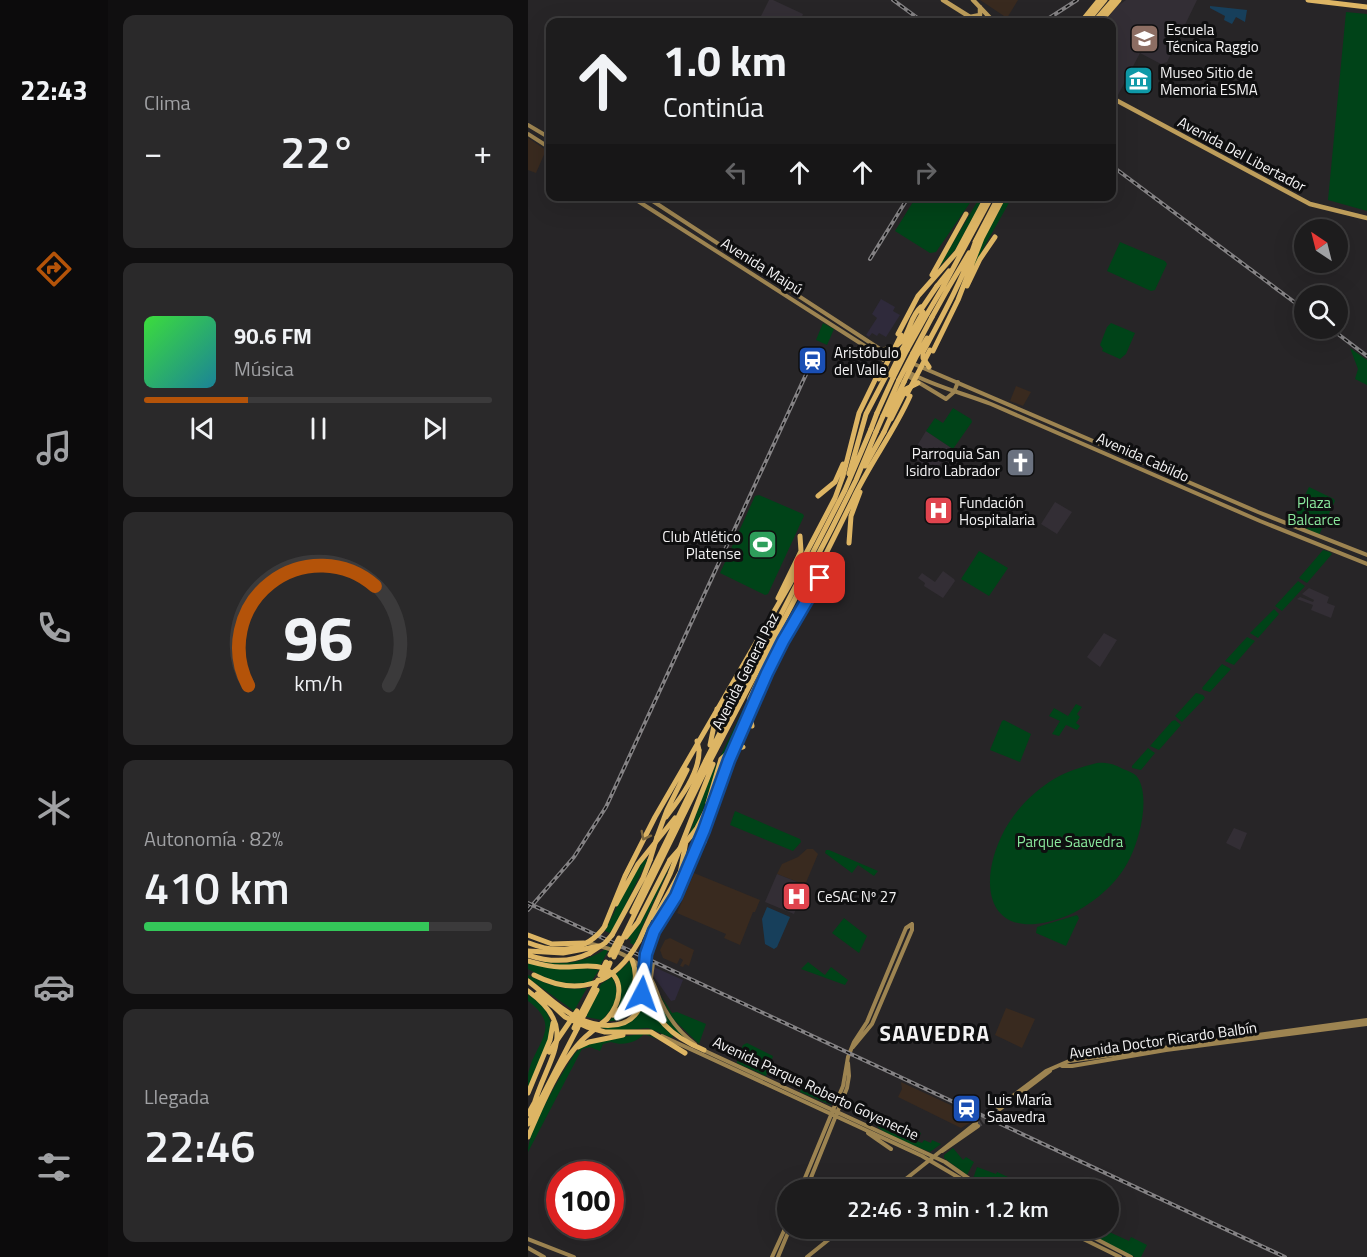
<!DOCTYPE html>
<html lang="es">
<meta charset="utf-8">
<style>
body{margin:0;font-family:"Titillium Web",sans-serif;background:#2a292a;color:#f1f3f6;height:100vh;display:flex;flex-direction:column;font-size:22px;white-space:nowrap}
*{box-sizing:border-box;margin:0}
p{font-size:20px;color:#a0a1a4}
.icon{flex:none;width:33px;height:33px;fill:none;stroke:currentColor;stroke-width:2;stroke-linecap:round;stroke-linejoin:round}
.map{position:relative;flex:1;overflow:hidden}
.details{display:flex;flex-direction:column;gap:15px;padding:15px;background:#100f10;width:420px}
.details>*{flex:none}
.guide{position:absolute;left:18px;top:18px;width:570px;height:183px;border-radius:12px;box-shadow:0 6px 24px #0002,0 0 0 2px #3b3a3b;background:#1d1c1d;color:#f1f3f6;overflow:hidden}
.needle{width:39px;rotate:325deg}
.fabs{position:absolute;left:766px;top:219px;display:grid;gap:12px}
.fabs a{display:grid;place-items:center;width:54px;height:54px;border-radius:50%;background:#1d1c1d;box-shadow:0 6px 24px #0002,0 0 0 2px #3b3a3b;font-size:30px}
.speed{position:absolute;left:18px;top:1161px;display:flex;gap:12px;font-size:30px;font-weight:700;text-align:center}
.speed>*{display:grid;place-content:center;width:78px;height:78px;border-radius:50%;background:#1d1c1d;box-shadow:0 6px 24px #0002,0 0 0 2px #3b3a3b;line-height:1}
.speed .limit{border:9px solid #d22;background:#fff;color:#111}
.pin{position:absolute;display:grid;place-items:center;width:51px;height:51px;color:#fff;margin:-26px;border-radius:12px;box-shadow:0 3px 9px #0006}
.me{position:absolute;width:66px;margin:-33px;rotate:4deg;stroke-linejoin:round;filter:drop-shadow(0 0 4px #0008)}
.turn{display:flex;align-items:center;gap:21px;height:126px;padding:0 18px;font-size:27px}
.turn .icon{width:78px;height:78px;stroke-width:2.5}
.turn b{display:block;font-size:42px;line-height:51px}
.lanes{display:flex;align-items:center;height:57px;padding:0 18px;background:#0003;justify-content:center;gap:30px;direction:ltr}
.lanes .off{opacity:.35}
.big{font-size:45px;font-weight:600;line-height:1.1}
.details .widget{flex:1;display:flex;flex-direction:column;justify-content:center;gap:9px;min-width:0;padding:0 21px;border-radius:12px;background:#2a292a}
.details .dial{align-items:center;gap:0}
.dial svg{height:156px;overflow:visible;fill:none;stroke:#3b3a3b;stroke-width:7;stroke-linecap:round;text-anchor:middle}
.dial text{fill:#f1f3f6;stroke:none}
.song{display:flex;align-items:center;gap:18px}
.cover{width:72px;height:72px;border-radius:9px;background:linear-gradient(135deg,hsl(120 70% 55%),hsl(190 70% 35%))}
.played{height:6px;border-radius:3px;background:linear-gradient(90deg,#b45309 30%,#3b3a3b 30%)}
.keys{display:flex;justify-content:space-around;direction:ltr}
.heat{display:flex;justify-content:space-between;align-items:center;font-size:33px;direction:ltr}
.charge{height:9px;border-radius:4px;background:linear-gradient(90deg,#34c759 82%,#3b3a3b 0)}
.trip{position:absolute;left:249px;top:1179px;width:342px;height:60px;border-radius:30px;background:#1d1c1d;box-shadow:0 6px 24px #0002,0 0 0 2px #3b3a3b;font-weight:600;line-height:60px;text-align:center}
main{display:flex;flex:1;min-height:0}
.dock{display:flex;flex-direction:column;width:108px;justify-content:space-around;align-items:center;background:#0c0b0c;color:#a0a1a4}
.dock .icon{width:42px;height:42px}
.dock .selected{color:#b45309}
.dock b{font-size:27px;color:#f1f3f6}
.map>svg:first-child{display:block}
</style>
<main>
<nav class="dock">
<b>22:43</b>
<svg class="icon selected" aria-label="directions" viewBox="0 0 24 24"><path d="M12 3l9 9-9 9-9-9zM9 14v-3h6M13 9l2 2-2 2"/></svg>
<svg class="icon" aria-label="music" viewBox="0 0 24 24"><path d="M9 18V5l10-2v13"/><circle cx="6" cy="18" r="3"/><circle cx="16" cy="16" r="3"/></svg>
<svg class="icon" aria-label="phone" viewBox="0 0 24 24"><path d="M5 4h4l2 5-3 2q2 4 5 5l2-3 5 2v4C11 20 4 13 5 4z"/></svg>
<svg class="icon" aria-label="climate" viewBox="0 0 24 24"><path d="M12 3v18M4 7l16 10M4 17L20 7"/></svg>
<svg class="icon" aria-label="car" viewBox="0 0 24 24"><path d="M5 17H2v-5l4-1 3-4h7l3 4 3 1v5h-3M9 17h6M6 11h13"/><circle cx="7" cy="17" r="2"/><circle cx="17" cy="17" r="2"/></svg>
<svg class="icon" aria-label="filters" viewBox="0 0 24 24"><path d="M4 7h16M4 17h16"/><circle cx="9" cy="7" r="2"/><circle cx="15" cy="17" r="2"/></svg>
</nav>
<section class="details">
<div class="widget"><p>Clima</p>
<div class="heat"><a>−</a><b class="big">22°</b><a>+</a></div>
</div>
<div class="widget">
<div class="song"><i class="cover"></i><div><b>90.6 FM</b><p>Música</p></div></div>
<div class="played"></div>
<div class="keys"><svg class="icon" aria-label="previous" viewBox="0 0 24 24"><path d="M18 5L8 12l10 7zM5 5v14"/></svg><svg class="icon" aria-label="pause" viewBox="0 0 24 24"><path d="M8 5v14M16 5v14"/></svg><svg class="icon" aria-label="next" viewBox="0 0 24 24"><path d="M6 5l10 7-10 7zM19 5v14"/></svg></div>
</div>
<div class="widget dial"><svg viewBox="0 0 100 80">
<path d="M14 69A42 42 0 1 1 86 69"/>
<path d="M14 69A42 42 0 0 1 79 18" stroke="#b45309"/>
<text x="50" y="56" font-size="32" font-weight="700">96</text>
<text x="50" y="72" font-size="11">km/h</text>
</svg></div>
<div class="widget"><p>Autonomía · 82%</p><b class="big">410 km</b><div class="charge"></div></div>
<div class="widget"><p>Llegada</p><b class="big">22:46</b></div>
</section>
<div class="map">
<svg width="839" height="1257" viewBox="0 0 839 1257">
<rect width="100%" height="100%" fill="#272527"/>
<path fill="#392a1f" d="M452 0H490L479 18Z
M0 138 18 150 8 173 0 170Z
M488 386 503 392 495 406 482 401Z
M279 849H285L290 854 277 885 249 874 254 864 270 857Z
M166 873 232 900 227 912H225L212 945 196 938 198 934 149 913Z
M142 938 166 950 161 966 157 964 155 967 152 966 155 960 152 958 149 964 135 958 132 950 137 940Z
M478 1008 507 1019 494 1048 467 1035Z
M373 1082 429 1108 427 1112 445 1121 433 1128 370 1097 374 1089Z"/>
<path fill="#2f2a3b" d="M353 299 367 307 365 311 372 315 358 337 351 333 349 336 344 333 341 337 338 335 349 318 344 314Z
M126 967 155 980 147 1000 143 1001 124 974Z"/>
<path fill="#332e35" d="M241 0H245L275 14 272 22H230Z
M598 0H669L639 62 633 64 612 53 590 95 584 91V22H577L588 7Z
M398 431 425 449 419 458 417 457 407 472 383 456Z
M527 502 544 512 529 534 513 524Z
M415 571 426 579 427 581 415 598 396 586 397 583 390 578 394 573 407 582Z
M781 588 801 597 799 603 807 606 803 618 783 610 785 605 769 599 772 597 785 602 786 600 774 594Z
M576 633 589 640 572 667 559 657Z
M706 828 719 833 712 850 698 843Z
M249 874 277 885 266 914 237 902Z"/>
<path fill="#004318" d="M818 12 839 14V211L800 200Z
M388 197H446L408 252 402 253 367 231Z
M452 197H456L427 250 410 268Z
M478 197H484C470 224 453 250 441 277L455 241Z
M592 242 637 261 639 264 627 290 623 291 579 271Z
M295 323 306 329 299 345 288 340Z
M583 323 607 333 598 354 592 359 574 351 575 349 572 345 579 327Z
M822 348 839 360V385L827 379 830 369Z
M425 408 443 419 444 422 425 449 398 431 407 418 415 423Z
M781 487 806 499 807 501 791 535 764 522Z
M231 495 275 514 276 516 240 594 237 595 192 573 227 496Z
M795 550 802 552 804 554 779 583 771 578Z
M451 551 480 568 461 596 433 579Z
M770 581 777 586 754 611 747 606Z
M746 609 751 614 730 638 722 633Z
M719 637 727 641 706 665 697 661Z
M694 664 703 669 682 692 675 690 674 688Z
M668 693 675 695 677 698 654 722 647 716Z
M222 695C220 710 212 734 203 748 200 753 194 753 191 761 180 786 179 812 161 835L178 786Z
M548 704 554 707 549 714 552 717 548 723 552 726 549 730 538 725 531 736 524 734 532 721 521 716 526 708 540 716Z
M476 720 503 734 492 762 462 750 474 721Z
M647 720 653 725 631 750 622 746 644 721Z
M620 748 627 753 613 770 604 768V766Z
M569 763C579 762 586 764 595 769 600 771 607 773 610 778 622 798 612 838 602 858 590 884 562 907 536 917 461 945 447 887 476 831 487 810 506 791 526 779 539 771 554 767 569 763Z
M207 811 272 839 273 842 265 851 202 825Z
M298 850H301L350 871 346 876 330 865 324 873 297 853Z
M122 855 87 926 82 933 77 931 100 884 118 857 117 862Z
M144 861 106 945 102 943 103 939H99L112 924Z
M549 915 551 918 538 946 508 933 509 927Z
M316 918 339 936 331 953 304 933Z
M83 945 72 966 32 965 11 962C17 961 24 963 30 963 48 964 70 956 83 945Z
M102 961C109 980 103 995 89 1010 94 997 95 987 87 975Z
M0 962 64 969 71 970 63 982C40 987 20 980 0 969Z
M280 962 297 975 303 967 320 980 317 985 273 969Z
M108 965 112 969C111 993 113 1022 80 1021 104 1003 103 993 108 965Z
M0 975C20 985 37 991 59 988L46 1011 0 978Z
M119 976 131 1003 162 1041C135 1025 122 1008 119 976Z
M84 977C94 994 86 1008 74 1020L58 1017 73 984Z
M131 993 144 1013 149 1012 178 1024 171 1044 145 1019Z
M0 994C15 1004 25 1016 23 1034L0 1090C0 1086 0 1081 0 1076 4 1045 37 1028 0 1001Z
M118 994C125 1011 131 1024 145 1036L144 1038 120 1028 85 1031 66 1026C99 1028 109 1026 118 994Z
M118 1033 138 1042 116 1034C108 1043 95 1046 83 1042L75 1044 72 1051 62 1047 54 1049 0 1152C0 1129 34 1073 47 1053 62 1038 98 1037 118 1033Z
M219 1043 245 1056 238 1076 209 1063V1060L215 1045Z
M277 1081 291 1087 290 1090 299 1094 300 1091 308 1095 303 1105 272 1092Z
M348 1115 360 1120 358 1126 368 1130 371 1124 393 1133 389 1141 394 1143 396 1140 403 1143 404 1140 413 1144 402 1152C388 1146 351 1134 345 1121Z
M425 1148 435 1160 438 1157 446 1162 439 1175 416 1158V1155Z
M449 1167 468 1174 469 1172 480 1177 474 1190 467 1189 445 1179Z
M560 1229H579V1231L601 1241 603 1237 619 1245 613 1257H607L560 1234Z"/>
<path fill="#173f5b" d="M682 6 719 10 717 22 708 17 704 24 696 20 697 16 682 8Z
M239 907 262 917 249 947 246 949 237 944 234 919Z"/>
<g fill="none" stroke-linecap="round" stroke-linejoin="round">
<path stroke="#464446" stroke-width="4" stroke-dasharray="4 2" stroke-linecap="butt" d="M448 1123 470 1107
M450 1126 472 1109"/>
<path stroke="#9d8451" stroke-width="4" d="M0 125 22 138
M0 134 22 148
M102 196 354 357
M117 196 355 351
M386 364 730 512 839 555
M382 373C408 387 435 393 463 404L732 521 839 564
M380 376 418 399 426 392 430 382
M60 943C85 949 108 956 123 979 127 985 129 993 132 1000 140 1017 152 1033 167 1044
M123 978 125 963
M134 1036 394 1156 452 1190
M325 1047 344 1024 384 930V924
M175 1050 417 1162 440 1178 463 1190
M534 1066H544L638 1050 839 1024
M470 1107 518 1071 541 1061 839 1020
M472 1109 522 1071
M340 1133 363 1149
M414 1151 450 1126
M272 1190 315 1086 320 1057 326 1042 339 1022 378 928 384 924
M278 1190 319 1088 321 1076 320 1063
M364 1190 448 1123
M533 1228 592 1257
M547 1228 603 1257
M0 1239 46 1257
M0 1248 16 1257
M244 1257 260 1222
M250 1257 262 1228
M279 1257 315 1228"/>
<path stroke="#be9e5b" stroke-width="4.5" d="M415 0 450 22
M445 0 466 22
M442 17 452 15V7
M584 98 782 204 839 218"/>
<path stroke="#ddb564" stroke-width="5" d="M780 0 839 7
M553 22 571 0
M559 22 577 0
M566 22 585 0
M572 22 591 0
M447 242 471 196
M404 275 438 214
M409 286 421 271
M439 286 452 259 467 237
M415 287 464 196
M419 290 441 253
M370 334 390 296 429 252 459 196
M369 345C382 337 381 317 393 307
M375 348 395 312
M355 350 359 349
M379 350 399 314
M405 351 430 300 454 238 476 196
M385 353 404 317
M389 355 399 338
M352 356 355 359
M401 367 395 358V352C415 315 435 279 448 240
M349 413 365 378
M360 415 376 382
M355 416 371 380
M363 419 378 389 390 383
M337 466 356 432
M321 474 338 414 358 376V368
M290 496 307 482 315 464
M321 543 323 516 332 492
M250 598 273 551 272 536
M276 606 289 582 303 571
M221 705 222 698 253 633
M196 707 204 699 228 654
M222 717 224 726
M182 745 188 716
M209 749 215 747
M180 803 193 759 202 751
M138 817C151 800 172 773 171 750
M163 836 169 828 183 801
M129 837 139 810 159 770
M170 852 176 842
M150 885 158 841
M88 904 110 864 147 818
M104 912 177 762 317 490 343 429
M126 919 149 878
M77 925 97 876 127 817 262 584 307 498 315 476 331 413 348 378
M0 935 24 944 56 943
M84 935 115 878 122 860
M98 937 110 922 142 860
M111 941 142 874 185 764
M93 942 181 763 304 528 328 480 348 432
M120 944C130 920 146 900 157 876 180 823 196 768 220 716 252 642 290 571 325 499 342 463 366 432 382 396
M0 951 35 953 72 946
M0 955C21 962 42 963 62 953
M0 961C11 964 21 967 32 967 46 968 62 963 75 968 99 978 92 1004 79 1019
M0 981C16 993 30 1008 48 1017 67 1027 99 1032 111 1009 115 1001 114 991 114 982
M118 982C122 1018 144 1037 176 1050
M0 991C52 1028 21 1056 7 1101
M9 994 25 1006
M24 1005 37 1017 59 1027 77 1032H123L157 1053
M53 1013 70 980
M56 1015 69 990
M85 1015C103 1002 113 981 104 960
M50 1047 61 1042 95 1035
M0 1093 22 1040 25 1023
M0 1114 9 1098
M0 1124 49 1029
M0 1137C14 1104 34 1055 62 1033"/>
<defs>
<path id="rail" d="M365 0 395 22
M515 22 549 0
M584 166 777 310
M342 259 381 196
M802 328 839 356
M0 903 757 1257
M0 910 46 857 78 807 281 368"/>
</defs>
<use href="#rail" stroke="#848284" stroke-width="4"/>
<use href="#rail" stroke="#0f0f10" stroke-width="1.5" stroke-dasharray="4.5" stroke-linecap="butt"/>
<path stroke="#ddb564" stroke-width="5" d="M392 311 409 286
M399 314 415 287
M404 317 419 290
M362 375 375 348
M365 378 379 350
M351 379 373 335
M371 380 385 353
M376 382 389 355
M379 394 402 350
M343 429 349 413
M348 432 355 416
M356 432 365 412
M221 705 222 717
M189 709 196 707
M169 741 171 750
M202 751 209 749
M122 860 129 837
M142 860 163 836
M150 876 158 862
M1 943C28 954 59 952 77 926
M62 953 77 943 84 935
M82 955 91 938
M86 957 93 942
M6 975C51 998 87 984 111 941
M72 975 78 962
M76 977 82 963
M114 982 120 944
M46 1028 53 1013
M49 1029 56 1015
M62 1033 79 1019
M21 1052 49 1011"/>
</g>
<defs><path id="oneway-chevron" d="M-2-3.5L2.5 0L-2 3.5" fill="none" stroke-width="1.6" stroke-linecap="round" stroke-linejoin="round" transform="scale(1.5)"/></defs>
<use stroke="#806a3e" href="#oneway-chevron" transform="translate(117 836) rotate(117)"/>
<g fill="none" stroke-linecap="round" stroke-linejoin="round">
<defs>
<path id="route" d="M114 994 118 954 126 931 148 896 156 877 176 830 201 760 239 673 255 641 292 578"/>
</defs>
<use href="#route" stroke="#114b97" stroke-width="15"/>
<use href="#route" stroke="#1a73e8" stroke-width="10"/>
</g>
<defs>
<symbol id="university-square" viewBox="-11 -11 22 22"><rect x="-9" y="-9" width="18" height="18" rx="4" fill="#8d6e63" stroke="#0f0f10"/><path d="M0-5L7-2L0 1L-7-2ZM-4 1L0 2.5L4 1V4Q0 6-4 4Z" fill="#fff"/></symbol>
<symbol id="museum-square" viewBox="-11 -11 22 22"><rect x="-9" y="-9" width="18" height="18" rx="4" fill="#0f9aa8" stroke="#0f0f10"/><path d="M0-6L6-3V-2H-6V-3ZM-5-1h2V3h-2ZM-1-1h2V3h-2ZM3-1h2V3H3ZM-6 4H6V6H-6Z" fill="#fff"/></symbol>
<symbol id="station-square" viewBox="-11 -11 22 22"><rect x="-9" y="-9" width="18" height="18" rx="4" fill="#1a4fb4" stroke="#0f0f10"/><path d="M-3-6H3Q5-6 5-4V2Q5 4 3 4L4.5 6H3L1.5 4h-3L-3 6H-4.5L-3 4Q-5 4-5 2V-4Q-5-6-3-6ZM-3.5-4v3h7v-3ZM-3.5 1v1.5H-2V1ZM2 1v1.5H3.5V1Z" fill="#fff"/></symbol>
<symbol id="church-square" viewBox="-11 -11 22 22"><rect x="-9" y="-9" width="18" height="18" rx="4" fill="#6b7280" stroke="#0f0f10"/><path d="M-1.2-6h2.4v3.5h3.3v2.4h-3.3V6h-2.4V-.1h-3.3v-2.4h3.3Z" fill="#fff"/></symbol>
<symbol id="hospital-square" viewBox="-11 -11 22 22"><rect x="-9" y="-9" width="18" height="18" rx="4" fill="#e0444e" stroke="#0f0f10"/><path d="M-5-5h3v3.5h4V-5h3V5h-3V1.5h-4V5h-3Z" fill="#fff"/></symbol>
<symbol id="stadium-square" viewBox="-11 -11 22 22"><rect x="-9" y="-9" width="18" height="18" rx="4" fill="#2e9e5b" stroke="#0f0f10"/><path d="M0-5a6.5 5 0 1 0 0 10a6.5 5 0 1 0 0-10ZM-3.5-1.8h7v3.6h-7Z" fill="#fff"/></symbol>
</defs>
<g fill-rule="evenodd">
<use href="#university-square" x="600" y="22" width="33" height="33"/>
<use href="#museum-square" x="594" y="64" width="33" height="33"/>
<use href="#station-square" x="268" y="344" width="33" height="33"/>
<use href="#church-square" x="476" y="446" width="33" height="33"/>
<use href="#hospital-square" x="394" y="494" width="33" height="33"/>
<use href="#stadium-square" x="218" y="528" width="33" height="33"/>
<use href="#hospital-square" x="252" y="880" width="33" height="33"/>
<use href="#station-square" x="422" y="1092" width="33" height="33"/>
</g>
<g text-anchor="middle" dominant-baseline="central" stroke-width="6" stroke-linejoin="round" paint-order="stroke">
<g font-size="15" fill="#f4f3f4" stroke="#0f0f10" text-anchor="start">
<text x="638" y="29">Escuela<tspan x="638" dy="17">Técnica Raggio</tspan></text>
<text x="632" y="72">Museo Sitio de<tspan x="632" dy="17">Memoria ESMA</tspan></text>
<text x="306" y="352">Aristóbulo<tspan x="306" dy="17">del Valle</tspan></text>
<text x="472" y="453" text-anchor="end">Parroquia San<tspan x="472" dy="17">Isidro Labrador</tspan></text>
<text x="431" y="502">Fundación<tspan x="431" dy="17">Hospitalaria</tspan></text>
<text x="213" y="536" text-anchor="end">Club Atlético<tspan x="213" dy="17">Platense</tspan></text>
<text x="289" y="896">CeSAC Nº 27</text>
<text x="459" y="1099">Luis María<tspan x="459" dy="17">Saavedra</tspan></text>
</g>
<g font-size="15" fill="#f4f3f4" stroke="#0f0f10">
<text transform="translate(714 154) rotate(28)">Avenida Del Libertador</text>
<text transform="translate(234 266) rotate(32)">Avenida Maipú</text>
<text transform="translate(615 457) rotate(24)">Avenida Cabildo</text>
<text transform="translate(217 671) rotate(-63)">Avenida General Paz</text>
<text transform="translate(635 1040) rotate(-8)">Avenida Doctor Ricardo Balbín</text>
<text transform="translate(288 1088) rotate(25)">Avenida Parque Roberto Goyeneche</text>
</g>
<g font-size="15" fill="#8ae99d" stroke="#0f0f10">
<text x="786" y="502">Plaza<tspan x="786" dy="17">Balcarce</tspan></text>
<text x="542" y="841">Parque Saavedra</text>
</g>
<g font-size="21" font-weight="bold" letter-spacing="1.5" fill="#f4f3f4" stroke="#0f0f10">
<text x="407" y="1033">SAAVEDRA</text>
</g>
</g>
</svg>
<div class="fabs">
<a><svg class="needle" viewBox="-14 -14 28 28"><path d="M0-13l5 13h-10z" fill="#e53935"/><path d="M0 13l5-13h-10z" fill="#a0a1a4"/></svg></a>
<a><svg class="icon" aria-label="search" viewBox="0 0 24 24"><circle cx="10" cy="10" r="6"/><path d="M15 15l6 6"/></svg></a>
</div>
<div class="speed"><div class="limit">100</div></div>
<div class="pin" style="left:292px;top:578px;background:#d93025"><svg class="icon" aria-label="arrive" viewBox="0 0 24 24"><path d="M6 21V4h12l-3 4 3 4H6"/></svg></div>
<svg class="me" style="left:114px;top:994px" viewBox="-20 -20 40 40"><path d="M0-17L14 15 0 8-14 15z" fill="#1a73e8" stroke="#fff" stroke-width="4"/></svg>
<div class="trip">22:46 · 3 min · 1.2 km</div>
<div class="guide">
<div class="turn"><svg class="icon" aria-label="ahead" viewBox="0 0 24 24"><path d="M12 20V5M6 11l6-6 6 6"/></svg><div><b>1.0 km</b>Continúa</div></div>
<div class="lanes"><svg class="icon off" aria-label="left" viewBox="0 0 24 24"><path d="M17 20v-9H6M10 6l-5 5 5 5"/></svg><svg class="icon" aria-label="ahead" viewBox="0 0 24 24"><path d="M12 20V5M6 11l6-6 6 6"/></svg><svg class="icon" aria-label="ahead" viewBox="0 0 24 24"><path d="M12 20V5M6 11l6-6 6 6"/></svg><svg class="icon off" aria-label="right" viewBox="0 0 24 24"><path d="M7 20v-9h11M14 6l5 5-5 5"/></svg></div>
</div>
</div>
</main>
